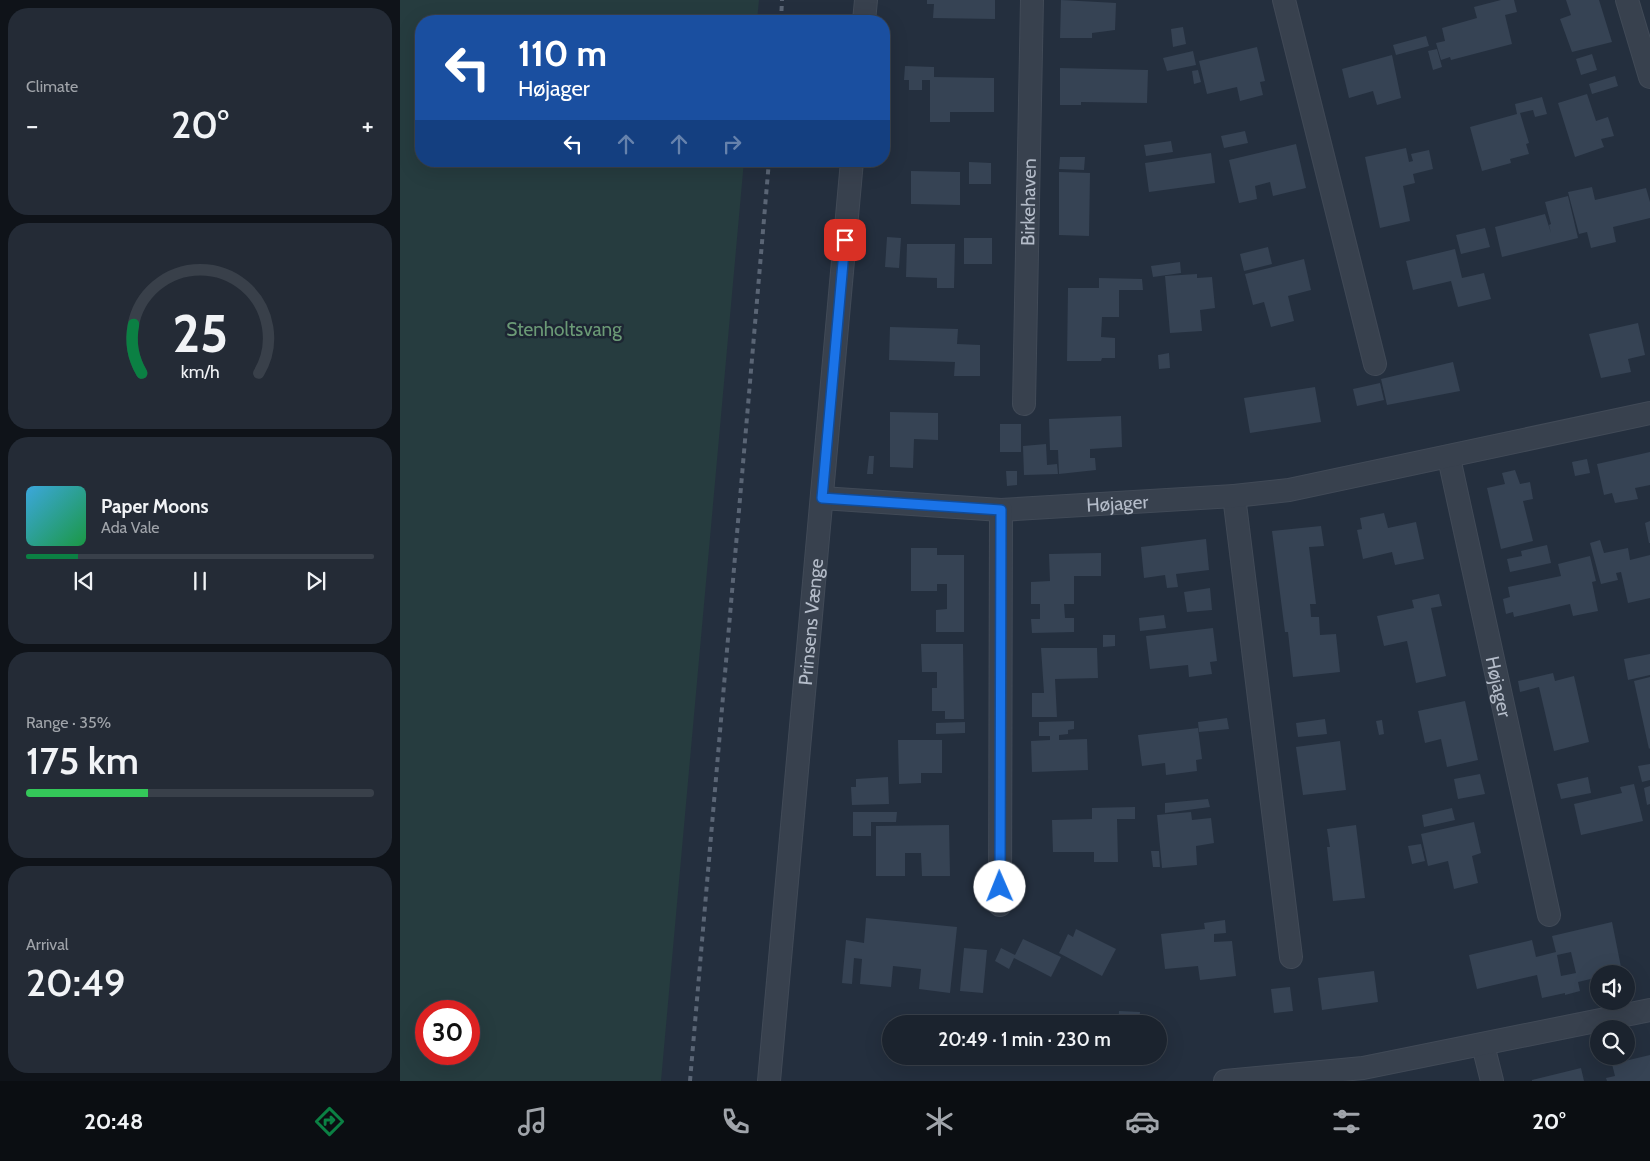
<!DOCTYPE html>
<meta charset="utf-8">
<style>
body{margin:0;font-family:Cabin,sans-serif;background:#242b36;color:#f1f3f6;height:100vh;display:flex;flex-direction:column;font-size:19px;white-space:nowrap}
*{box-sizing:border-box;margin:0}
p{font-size:16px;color:#a0a4aa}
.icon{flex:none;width:28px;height:28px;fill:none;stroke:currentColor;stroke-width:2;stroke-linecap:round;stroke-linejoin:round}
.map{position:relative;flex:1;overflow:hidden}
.drawer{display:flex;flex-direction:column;gap:8px;padding:8px;background:#0f1319;width:400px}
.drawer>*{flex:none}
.banner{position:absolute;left:15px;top:15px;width:475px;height:152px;border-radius:20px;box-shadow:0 5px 20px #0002,0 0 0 1px #39404a;background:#1a4fa0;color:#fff;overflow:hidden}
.buttons{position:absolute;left:1190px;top:965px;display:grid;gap:10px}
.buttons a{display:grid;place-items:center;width:45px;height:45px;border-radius:50%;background:#1b232e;box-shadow:0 5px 20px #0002,0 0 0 1px #39404a;font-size:25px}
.speed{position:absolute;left:15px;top:1000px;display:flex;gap:10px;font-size:25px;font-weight:700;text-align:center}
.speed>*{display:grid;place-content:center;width:65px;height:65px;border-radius:50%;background:#1b232e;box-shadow:0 5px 20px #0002,0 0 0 1px #39404a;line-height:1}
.speed .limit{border:8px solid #d22;background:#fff;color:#111}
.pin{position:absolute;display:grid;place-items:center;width:42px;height:42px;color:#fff;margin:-21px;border-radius:10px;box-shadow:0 2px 8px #0006}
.me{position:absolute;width:55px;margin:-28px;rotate:359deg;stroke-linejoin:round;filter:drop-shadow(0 0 4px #0008)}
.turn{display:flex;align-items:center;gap:18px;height:105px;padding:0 20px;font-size:22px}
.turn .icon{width:65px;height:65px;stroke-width:2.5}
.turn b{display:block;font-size:35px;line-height:42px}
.lanes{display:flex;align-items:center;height:48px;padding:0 20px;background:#0003;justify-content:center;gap:25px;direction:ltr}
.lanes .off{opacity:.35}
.big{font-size:38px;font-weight:600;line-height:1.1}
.drawer .tile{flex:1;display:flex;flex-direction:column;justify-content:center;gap:8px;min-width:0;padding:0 18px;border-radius:20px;background:#242b36}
.drawer .dial{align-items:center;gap:0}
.dial svg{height:130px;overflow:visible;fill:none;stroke:#39404a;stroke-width:7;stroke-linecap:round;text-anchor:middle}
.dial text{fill:#f1f3f6;stroke:none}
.song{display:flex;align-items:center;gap:15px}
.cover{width:60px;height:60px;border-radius:8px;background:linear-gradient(135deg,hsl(200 70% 55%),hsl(140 70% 35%))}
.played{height:5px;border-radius:2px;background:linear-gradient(90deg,#0b8043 15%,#39404a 15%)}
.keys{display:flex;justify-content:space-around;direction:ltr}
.heat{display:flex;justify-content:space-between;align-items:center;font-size:28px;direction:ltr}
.charge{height:8px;border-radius:4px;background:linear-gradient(90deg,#34c759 35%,#39404a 0)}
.trip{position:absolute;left:482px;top:1015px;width:285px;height:50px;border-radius:25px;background:#1b232e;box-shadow:0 5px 20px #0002,0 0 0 1px #39404a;font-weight:600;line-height:50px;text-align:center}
.tab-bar{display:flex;height:80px;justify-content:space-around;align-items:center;background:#0b0e12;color:#a0a4aa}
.tab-bar .icon{width:35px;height:35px}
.tab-bar .on{color:#0b8043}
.tab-bar b{font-size:22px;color:#f1f3f6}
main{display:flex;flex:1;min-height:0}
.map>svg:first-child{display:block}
</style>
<main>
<section class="drawer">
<div class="tile"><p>Climate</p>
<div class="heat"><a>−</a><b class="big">20°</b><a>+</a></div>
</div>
<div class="tile dial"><svg viewBox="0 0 100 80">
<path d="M14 69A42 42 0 1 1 86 69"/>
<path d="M14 69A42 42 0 0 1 9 39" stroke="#0b8043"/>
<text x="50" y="56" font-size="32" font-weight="700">25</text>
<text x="50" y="72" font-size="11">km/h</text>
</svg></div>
<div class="tile">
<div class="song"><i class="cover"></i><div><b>Paper Moons</b><p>Ada Vale</p></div></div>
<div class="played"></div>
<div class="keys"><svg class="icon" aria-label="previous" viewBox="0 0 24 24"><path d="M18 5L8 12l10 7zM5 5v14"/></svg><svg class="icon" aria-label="pause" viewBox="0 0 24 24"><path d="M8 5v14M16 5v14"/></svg><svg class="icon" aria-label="next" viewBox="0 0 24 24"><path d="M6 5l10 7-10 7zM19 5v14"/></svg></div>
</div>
<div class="tile"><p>Range · 35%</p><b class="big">175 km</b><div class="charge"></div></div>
<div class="tile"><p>Arrival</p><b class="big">20:49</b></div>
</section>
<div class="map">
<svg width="1250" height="1081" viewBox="0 0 1250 1081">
<rect width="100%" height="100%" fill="#242f3e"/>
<path fill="#263c3f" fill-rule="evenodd" d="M0 0H359L357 21H21V161H344L261 1081H0ZM26 1011H69V1054H26Z"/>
<path fill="#364354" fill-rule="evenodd" d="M527 0H595V19L533 18 534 4H527Z
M661 0 716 3 715 30 692 33V38H660Z
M1101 0H1114L1117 12 1105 15 1112 44 1051 60 1050 57 1041 60 1036 43 1045 41 1042 28 1077 18 1074 7Z
M1166 0H1199L1212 42 1172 52 1160 19 1171 15Z
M783 27 786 44 773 47 771 29Z
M1026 36 1029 46 996 55 993 45Z
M857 47 865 81 860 82 863 95 840 101 837 87 807 94 799 61Z
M1037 49 1042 67 1033 70 1028 51Z
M793 51 796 65 767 71 763 58Z
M1192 54 1197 70 1181 75 1176 59Z
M992 55 1001 98 977 105 973 91 949 98 942 69Z
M505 66 534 67V77L594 78V112H550V122H530V80H522V90H509V80H504Z
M660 68 748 70 747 103 681 102V105H660Z
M798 70 801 82 794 84 792 71Z
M1215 76 1218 86 1192 94 1189 84Z
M1187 94 1196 121 1208 117 1214 136 1201 139 1204 147 1175 157 1158 103Z
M1142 97 1147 114 1135 117 1133 110 1120 113 1129 143 1126 144 1129 154 1110 159 1111 163 1082 171 1070 127 1117 114 1115 104Z
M845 131 848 143 824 148 821 136Z
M771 141 773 152 746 156 744 145Z
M896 144 906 188 873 196 870 182 855 186 857 199 839 203 829 160Z
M1006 148 1009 162 1013 161 1011 154 1029 150 1033 169 1013 174 1015 183 1003 186 1010 221 980 228 965 157Z
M811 153 815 183 749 192 745 163Z
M660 157H685L684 170 659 169Z
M569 162 591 163V184H569Z
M511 171 560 172V205L511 204Z
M659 172 690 173 689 236 659 235Z
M1192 187 1195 200 1246 188 1250 202V218L1213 227 1216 242 1191 248 1187 232 1179 234 1168 192Z
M1168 196 1178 238 1102 257 1095 227 1145 214 1151 233 1149 225 1151 224 1145 202Z
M1085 228 1090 247 1061 254 1056 235Z
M487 237 501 238 499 268 485 267Z
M564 238H592V264H564Z
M507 244H555L554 288H537V278L506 277Z
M868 247 872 264 844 271 840 254Z
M1055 249 1062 278 1084 273 1091 299 1058 307 1051 281 1013 290 1006 261Z
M904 259 911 290 888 296 894 321 871 327 864 302 853 305 845 274Z
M780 262 781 273 753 277 751 266Z
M797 274V278L812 277 815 308 800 310 802 331 770 333 765 276Z
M699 278 742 279 743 290H719V317H702L701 337 715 338V358H702L701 361H667L668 288H699Z
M1238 323 1245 355 1228 359 1231 372 1201 378 1189 334Z
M490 327 558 329 557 344 580 345V376H554L555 362 489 360Z
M769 353 770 368 759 369 758 355Z
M1053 362 1060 391 987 405 981 379Z
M980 383 984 400 957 406 953 389Z
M915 387 921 422 850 433 844 398Z
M490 412 538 413V440L514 439 513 468 490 467Z
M721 416 722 447 690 449V458H695L696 470 659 474 658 450H650L649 419Z
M600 424H621V452H600Z
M646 444 647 465 657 464 658 474 624 475 623 446Z
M1250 452V485L1235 488 1238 499 1215 503 1212 493 1204 495 1197 464Z
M469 456H474L473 474H467Z
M1187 459 1190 473 1175 476 1172 462Z
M1115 470 1120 484 1130 482 1133 499 1123 501 1133 541 1101 549 1087 488 1105 484 1102 473Z
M606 471H617V485L607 486Z
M984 513 988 528 1016 522 1024 559 995 565 992 552 963 559 957 530 962 529 960 518Z
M1250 521V543H1249L1245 523Z
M921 526 924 546 909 547 916 604H910L911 617H919L920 635 936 634 940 672 893 677 888 632H885L872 531Z
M806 539 809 570 776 574 778 587 767 588 765 575 744 578 741 547Z
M1200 540 1204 553 1228 548 1230 560 1250 555V598L1228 603 1221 572 1216 573 1218 580 1201 584 1190 543Z
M1147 545 1151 563 1110 572 1107 559 1122 556 1121 551Z
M511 548H537V555H564V632H536V610L547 609V584H537V591H511Z
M701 553V576H674V604H664L665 618H674V632L632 633 631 619H640V604H631V582L650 581 649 554Z
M1190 556 1196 581 1192 582 1198 611 1173 616 1170 604 1114 617 1113 612 1106 614 1103 599 1110 597 1108 587 1161 576 1158 564Z
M810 588 812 610 787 612 784 592Z
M1039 594 1042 606 1031 608 1046 676 1016 683 1007 641 984 646 977 616 1014 608 1012 600Z
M764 615 766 628 740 631 739 618Z
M813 628 817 661 810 662 812 674 789 677 788 665 750 669 746 636Z
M703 635H715V646L703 647Z
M521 644H563L564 719H545V711H532V688H537V672H522Z
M641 648H697L698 678 655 679 657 717H632V693H644Z
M1250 654V675L1228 680 1224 659Z
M1153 673 1155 681 1174 676 1189 742 1154 751 1139 687 1120 692 1118 681Z
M1250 677V748L1249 749 1234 681Z
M1065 701 1078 760 1047 767 1041 739 1025 743 1018 711Z
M827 718 829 729 799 732 798 722Z
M925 719 927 734 898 737 896 723Z
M982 720 984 734 979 735 976 721Z
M674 721V729L668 730V734L659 735V740L687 739 688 770 632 772 631 741 650 740V736H639V722Z
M565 722V733L536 734V723Z
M798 728 802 759 796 760 797 771 766 775 765 763 742 766 738 735Z
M498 740H542V773H521V783L499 784Z
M940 741 946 790 903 795 896 747Z
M1250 764V780L1242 782 1238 766Z
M1080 774 1085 794 1058 799 1054 779Z
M488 777 489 804 452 805 451 787H456V779Z
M1188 777 1191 793 1161 799 1157 784Z
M1234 784 1243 821 1181 835 1174 804 1222 793 1220 787Z
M1250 786V804L1247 805 1244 788Z
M808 799 810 807 765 813V803Z
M735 807V819H717L718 862H694V852H653L652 820 692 819V808Z
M1052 808 1055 820 1024 827 1022 815Z
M453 812H497L496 822H471V836H453Z
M791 812 792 820 811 818 814 843 796 846 797 865 762 868 757 815Z
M1074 822 1081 853 1072 856 1078 883 1054 889 1048 861 1028 866 1021 834Z
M549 825 550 876H522L521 853H505V876H476V826Z
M956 825 965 898 933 901 927 847H930L927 829Z
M1021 844 1025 861 1012 864 1008 846Z
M751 851H759L760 867H753Z
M466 918 557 927 550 993 519 989 521 969 493 966 491 987 460 984 462 959 454 958 452 984 442 983 446 940 464 943Z
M825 920 826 933 814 934V942L832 941 836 976 800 980 798 966 765 969 761 934 805 929 804 923Z
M1212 922 1222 972 1199 974V977L1178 982 1180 991 1165 995V993L1142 998 1137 975 1077 989 1069 955 1132 940 1136 957 1156 952 1152 936ZM1171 952 1176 973 1161 976 1157 955Z
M676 929 716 949 702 976 659 953 668 934 673 937Z
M623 939 661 957 651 977 614 958 609 969 595 961 601 948 615 955Z
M564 948 587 950 583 993 560 991Z
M974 971 978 1002 922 1010 918 978Z
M890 987 893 1011 874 1013 871 989Z
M719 1011 740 1012 739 1024H718Z
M1250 1055V1081H1207L1206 1078 1215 1076 1212 1064Z
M1181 1068 1184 1081H1132V1080Z"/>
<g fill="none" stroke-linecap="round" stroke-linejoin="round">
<defs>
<g id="minor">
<path d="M884 0 975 364"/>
<path d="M1227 0 1250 77"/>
<path d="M464 21 466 0"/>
<path id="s1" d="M624 404 632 0"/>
<path id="s2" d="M1049 458 1149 915"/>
<path d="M834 496 891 957"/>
<path id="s3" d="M422 498 601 510 834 496 889 490 1250 413"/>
<path d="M600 905 601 510"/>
<path d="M1083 1045 1092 1081"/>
<path id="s4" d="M369 1081 452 161"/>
<path d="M825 1081 963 1068 1250 1010"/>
</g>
</defs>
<use href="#minor" stroke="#414a57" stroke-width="24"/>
<use href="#minor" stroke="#38414e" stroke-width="22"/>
<path stroke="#5a6575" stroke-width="4" stroke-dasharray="5 5" stroke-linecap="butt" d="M381 21 382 0
M290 1081 369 161"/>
</g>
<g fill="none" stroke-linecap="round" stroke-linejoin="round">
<defs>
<path id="route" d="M445 240 422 498 601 510 600 887"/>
</defs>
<use href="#route" stroke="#114b97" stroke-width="12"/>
<use href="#route" stroke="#1a73e8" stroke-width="9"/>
</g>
<g text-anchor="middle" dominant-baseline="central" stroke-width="5" stroke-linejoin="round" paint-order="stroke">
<g font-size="19" fill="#b4bcc9" stroke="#1d2633">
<text stroke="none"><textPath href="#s1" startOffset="202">Birkehaven</textPath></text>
<text stroke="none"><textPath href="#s3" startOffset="296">Højager</textPath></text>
<text stroke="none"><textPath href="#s4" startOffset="461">Prinsens Vænge</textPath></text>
<text stroke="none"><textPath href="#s2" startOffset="234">Højager</textPath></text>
</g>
<g font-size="19" fill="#6b9a76" stroke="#1d2633">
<text x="164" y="329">Stenholtsvang</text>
</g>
</g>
</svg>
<div class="buttons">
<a><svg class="icon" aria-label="sound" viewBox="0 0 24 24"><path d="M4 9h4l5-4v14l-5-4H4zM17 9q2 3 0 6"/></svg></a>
<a><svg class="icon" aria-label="search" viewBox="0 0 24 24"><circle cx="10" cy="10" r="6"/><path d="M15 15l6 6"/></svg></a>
</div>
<div class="speed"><div class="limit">30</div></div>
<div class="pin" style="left:445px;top:240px;background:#d93025"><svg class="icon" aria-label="arrive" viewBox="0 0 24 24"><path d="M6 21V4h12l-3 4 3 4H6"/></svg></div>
<svg class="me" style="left:600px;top:887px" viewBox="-20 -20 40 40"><circle r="19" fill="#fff"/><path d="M0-13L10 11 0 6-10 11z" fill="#1a73e8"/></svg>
<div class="trip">20:49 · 1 min · 230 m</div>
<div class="banner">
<div class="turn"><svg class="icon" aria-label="left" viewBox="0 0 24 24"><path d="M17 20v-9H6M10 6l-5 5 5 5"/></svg><div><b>110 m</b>Højager</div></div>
<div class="lanes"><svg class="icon" aria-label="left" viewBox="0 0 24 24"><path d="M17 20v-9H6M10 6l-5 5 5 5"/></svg><svg class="icon off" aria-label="ahead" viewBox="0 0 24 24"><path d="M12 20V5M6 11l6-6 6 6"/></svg><svg class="icon off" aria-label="ahead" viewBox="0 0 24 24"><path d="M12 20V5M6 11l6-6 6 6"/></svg><svg class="icon off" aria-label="right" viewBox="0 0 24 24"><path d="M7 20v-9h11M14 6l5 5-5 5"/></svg></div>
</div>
</div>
</main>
<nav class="tab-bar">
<b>20:48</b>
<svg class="icon on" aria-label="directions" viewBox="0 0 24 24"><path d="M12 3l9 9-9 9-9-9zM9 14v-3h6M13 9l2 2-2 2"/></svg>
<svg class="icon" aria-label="music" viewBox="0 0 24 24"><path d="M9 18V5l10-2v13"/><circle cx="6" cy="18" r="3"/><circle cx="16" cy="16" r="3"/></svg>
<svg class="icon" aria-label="phone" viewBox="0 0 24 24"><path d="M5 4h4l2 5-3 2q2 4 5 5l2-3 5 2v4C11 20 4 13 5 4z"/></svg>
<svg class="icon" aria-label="climate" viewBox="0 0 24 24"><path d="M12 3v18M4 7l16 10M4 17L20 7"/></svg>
<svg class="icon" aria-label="car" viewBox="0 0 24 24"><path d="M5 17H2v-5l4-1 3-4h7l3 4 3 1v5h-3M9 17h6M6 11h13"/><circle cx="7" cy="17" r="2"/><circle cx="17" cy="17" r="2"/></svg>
<svg class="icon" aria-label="filters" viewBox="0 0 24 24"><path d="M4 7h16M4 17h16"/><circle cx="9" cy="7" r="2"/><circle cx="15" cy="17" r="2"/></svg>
<b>20°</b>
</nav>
